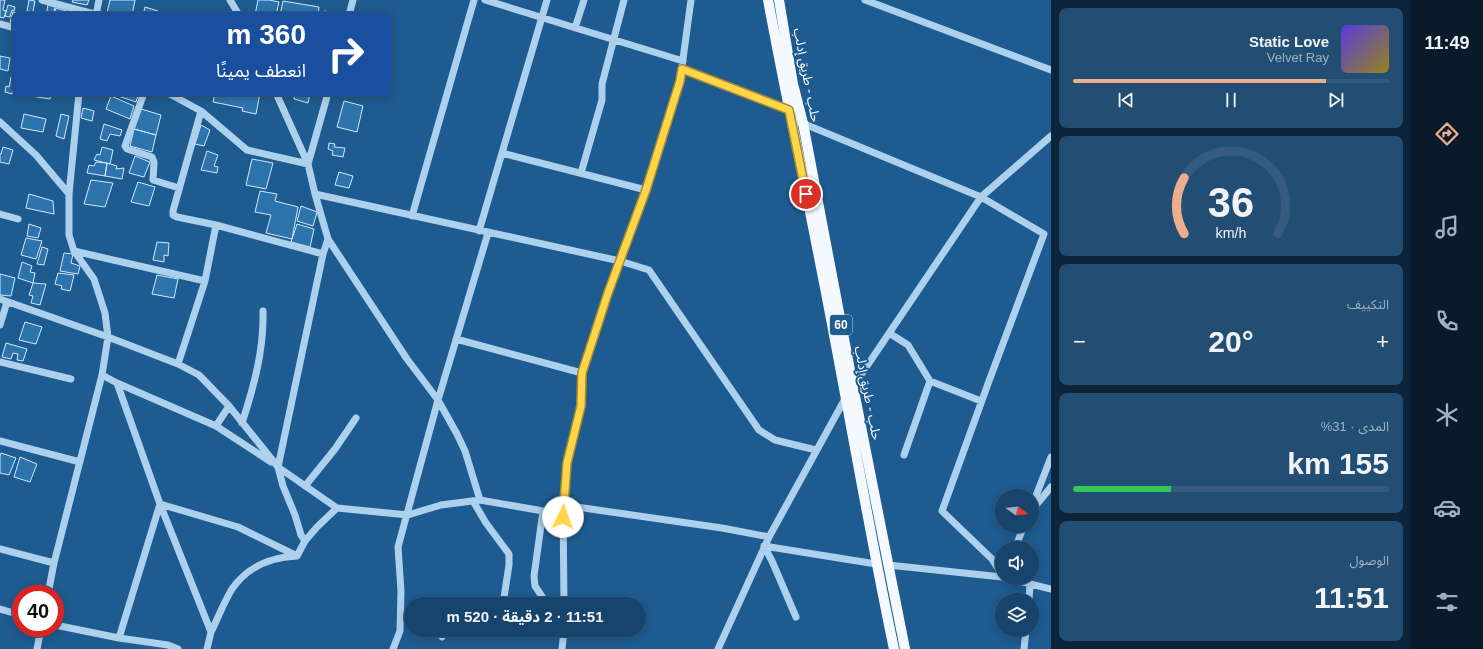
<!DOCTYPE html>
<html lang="ar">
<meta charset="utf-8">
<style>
body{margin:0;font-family:Arial,"Noto Sans Arabic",sans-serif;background:#234e74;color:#f1f3f6;direction:rtl;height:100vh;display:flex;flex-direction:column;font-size:15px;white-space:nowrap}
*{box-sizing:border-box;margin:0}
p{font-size:13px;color:#9eb0c2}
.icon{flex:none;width:22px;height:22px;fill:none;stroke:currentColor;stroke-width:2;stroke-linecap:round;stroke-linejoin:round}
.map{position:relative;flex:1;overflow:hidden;direction:ltr}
.drawer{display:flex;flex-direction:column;gap:8px;padding:8px;background:#0c253b;width:360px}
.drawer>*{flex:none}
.top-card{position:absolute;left:12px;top:12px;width:380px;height:84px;border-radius:8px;box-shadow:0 2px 10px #0003,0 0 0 1px #355c7f;direction:rtl;background:#1a4fa0;color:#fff;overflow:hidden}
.needle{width:26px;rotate:105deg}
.tools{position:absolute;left:995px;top:489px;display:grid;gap:8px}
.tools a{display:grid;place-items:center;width:44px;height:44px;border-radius:50%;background:#16446c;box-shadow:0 2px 10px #0003,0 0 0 1px #355c7f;font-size:20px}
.speed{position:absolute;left:12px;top:585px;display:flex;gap:8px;font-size:20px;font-weight:700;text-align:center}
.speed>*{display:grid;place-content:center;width:52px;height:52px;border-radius:50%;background:#16446c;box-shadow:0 2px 10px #0003,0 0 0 1px #355c7f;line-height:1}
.speed .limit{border:6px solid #d22;background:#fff;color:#111}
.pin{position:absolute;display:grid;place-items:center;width:34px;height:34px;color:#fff;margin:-17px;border:2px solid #fff;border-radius:50%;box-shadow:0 1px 4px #0007}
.me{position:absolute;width:44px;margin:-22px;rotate:3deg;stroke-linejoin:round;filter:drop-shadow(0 0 3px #0008)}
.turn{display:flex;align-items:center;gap:14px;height:84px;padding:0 20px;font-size:18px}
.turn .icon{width:52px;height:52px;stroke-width:2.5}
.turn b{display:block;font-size:28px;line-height:34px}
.big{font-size:30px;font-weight:700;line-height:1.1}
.drawer .card{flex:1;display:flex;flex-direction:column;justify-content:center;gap:6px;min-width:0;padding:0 14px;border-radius:8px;background:#234e74}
.drawer .dial{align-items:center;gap:0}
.dial svg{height:104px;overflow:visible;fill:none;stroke:#355c7f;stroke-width:7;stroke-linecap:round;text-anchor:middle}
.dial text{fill:#f1f3f6;stroke:none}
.song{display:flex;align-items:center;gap:12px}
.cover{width:48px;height:48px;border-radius:6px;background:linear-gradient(135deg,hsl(250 70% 55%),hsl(50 70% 35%))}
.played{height:4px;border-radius:2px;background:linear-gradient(90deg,#eead8d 80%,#355c7f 80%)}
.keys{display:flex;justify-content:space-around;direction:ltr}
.heat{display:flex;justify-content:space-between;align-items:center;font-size:22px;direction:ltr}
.charge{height:6px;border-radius:3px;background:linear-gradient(90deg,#34c759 31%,#355c7f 0)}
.trip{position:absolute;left:404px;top:597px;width:242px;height:40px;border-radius:20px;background:#16446c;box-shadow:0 2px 10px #0003,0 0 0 1px #355c7f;font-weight:700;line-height:40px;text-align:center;direction:rtl}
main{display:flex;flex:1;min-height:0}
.dock{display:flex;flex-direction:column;width:72px;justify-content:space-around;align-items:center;background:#091b2b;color:#9eb0c2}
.dock .icon{width:28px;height:28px}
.dock .on{color:#eead8d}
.dock b{font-size:18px;color:#f1f3f6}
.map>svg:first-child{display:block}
</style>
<main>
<nav class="dock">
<b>11:49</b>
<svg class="icon on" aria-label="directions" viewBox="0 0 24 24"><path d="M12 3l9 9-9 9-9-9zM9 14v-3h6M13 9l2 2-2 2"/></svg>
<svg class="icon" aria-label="music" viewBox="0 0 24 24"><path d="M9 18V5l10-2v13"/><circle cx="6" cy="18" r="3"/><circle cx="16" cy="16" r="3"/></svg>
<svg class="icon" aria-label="phone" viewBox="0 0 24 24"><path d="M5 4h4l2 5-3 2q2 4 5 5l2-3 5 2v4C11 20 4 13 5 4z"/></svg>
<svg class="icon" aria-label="climate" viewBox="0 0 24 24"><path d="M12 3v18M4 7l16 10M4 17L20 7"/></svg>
<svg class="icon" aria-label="car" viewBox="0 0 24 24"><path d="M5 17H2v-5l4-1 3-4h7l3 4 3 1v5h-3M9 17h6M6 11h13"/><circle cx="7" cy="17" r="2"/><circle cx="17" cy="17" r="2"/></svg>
<svg class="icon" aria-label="filters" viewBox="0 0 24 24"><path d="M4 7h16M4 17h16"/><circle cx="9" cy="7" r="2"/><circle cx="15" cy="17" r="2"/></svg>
</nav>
<section class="drawer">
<div class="card">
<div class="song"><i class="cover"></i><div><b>Static Love</b><p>Velvet Ray</p></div></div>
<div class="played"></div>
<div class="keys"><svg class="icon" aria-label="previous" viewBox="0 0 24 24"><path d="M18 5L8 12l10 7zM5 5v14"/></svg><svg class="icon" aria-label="pause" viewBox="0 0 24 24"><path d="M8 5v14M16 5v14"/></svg><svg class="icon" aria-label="next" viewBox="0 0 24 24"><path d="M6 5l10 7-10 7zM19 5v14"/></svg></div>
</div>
<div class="card dial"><svg viewBox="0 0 100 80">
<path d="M14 69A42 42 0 1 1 86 69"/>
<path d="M14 69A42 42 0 0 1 14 26" stroke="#eead8d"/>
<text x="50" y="56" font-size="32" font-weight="700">36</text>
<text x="50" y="72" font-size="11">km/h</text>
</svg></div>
<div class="card"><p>التكييف</p>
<div class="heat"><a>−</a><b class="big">20°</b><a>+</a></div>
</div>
<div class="card"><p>المدى · 31%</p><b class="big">155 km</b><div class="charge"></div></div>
<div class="card"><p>الوصول</p><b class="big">11:51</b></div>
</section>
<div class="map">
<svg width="1051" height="649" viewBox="0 0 1051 649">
<rect width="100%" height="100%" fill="#1e5b90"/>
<path fill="#2d74ad" stroke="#d3e8fa" d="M0 0H5L3 10 6 11 4 18 0 17Z
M29 0 35 1 33 12 27 11Z
M73 0H89L87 5 72 2Z
M110 0H135L132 15H113L107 13Z
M258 0H269L279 2 276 15H255Z
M283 1 319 7 318 15H280Z
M8 5 15 7 14 11 12 10 10 17 5 16Z
M48 5 55 7 53 15H46Z
M145 7 158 11 156 15H143Z
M56 8 70 12 69 15H54Z
M324 11 342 14V15H323Z
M13 12 22 15H15V23L10 22Z
M0 56 10 58 8 71 0 69Z
M11 77 15 78 12 94 5 92 6 86 9 87Z
M31 93H51L50 99 31 96Z
M112 93H139L136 102 112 94Z
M215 93H260L256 114 242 111 243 108 213 102Z
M295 93H310L308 103 294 99Z
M111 96 134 106 130 119 106 109Z
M344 101 363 106 357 132 337 127Z
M83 108 94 111 92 121 81 118Z
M141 109 161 115 156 135 134 129Z
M24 114 46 119 43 132 21 128Z
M61 114 69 116 64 139 56 136Z
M104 124 122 130 120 136 110 134 107 141 100 139Z
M201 125 210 130 204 146 195 144Z
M134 129 156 135 152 152 130 146Z
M329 143 335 144 334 147 345 148 343 157 332 155 333 151 328 149Z
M3 147 13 150 9 164 0 162V154H1Z
M102 147 113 150 110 164 94 160 97 154 100 155Z
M207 151 218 155 214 166 218 167 217 173 201 170Z
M135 156 150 162 144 177 129 173Z
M252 159 273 163 266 189 246 185Z
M96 162 107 163 105 176 87 173 89 165 94 166Z
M107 163 117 166 116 169 124 168 122 179 105 176Z
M339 172 353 176 349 188 335 185Z
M91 180 113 183 105 207 84 204Z
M138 182 155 187 149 206 131 202Z
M260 191 277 194 275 201 298 207 292 239 266 233 271 215 255 212Z
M29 194 53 201 54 214 26 208Z
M301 206 317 212 313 226 297 221Z
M29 224 41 228 38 238 27 236Z
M297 224 314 229 310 247 291 242Z
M26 238 42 241 36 259 21 255Z
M157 242 169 243 168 256 164 255V262L153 260Z
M42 247 48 249 44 265 37 264Z
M64 253 73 254 71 263 80 266 78 274 60 271Z
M22 262 32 266 30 272 35 273 33 283 18 278Z
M58 273 74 275 70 291 61 289 62 286 55 284Z
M0 274 15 278 11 296 0 295Z
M157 275 178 279 174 298 152 294Z
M33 283 46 284 40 305 31 303 33 296 29 295Z
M25 322 42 327 36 344 19 340Z
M6 343 27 349 23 361 17 360 18 354 13 353 11 359 2 357Z
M1 453 16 458 9 475 0 473V456Z
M20 457 37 464 30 482 14 477Z"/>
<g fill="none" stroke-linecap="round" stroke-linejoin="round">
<path stroke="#add1ed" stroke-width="7" d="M42 0 98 15
M230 0 239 15
M485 0 683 61
M865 0 1051 70
M96 15 99 0
M349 15 353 0
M0 24 15 28
M575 28 584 0
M682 69 789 110
M144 93 125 146 127 149 152 157 154 162 153 180 179 188
M168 93 201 111 247 150 308 164 328 93
M276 93 308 164 315 194 328 239 323 254 278 467 337 508 408 515 441 505 480 500 543 511 563 517
M201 111 173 211V215L177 217 216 225 323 254
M790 118 981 197 1044 234 989 381 942 511 992 559 1002 575
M0 122 36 155 69 194
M502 153 646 190
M581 173 602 100V84L624 0
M315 194 620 261 649 270 759 430 775 440 816 450
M0 214 18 219
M412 216 474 0
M479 231 547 0
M328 239 407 359 438 400 457 434 465 451 480 500
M74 251 205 281
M0 299 108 337 178 364 199 375 229 406 278 467 283 486 295 515 301 535 305 541 297 556C271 557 247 567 232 589 224 602 218 618 211 632
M0 325 7 302
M889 333 908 345 930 381 981 401
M456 339 582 373
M0 362 71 379
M178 364 205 281 216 225
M102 375 117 383 160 504 211 632 207 649
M117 383 216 426 271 462
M242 423C254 386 264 350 263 311
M216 426 229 406
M0 441 80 462
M904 455 930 381
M305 486 335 449 356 418
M473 501 486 523 509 554V565L503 604
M563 505 722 528 769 537 846 397 981 197 1051 136
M1032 506 1051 457
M1033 509 1051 487
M305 541 317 527 337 508
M764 546 876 564
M764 546 772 561 796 617
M1015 548 1024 526
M0 549 54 563
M888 565 1002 577
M1006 578 1051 589
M48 594 54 563 102 375 108 337 105 313 94 279 74 251 69 235V194L79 93
M543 598 535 586 534 576 543 511
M1029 600 1030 584
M564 604 563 505 567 463 581 406 582 373 608 293 646 190 680 81 691 0
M0 609 21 615
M55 625 119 638 168 645 178 649
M442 637 448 630
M119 638 160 504 238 527 295 555
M37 649 41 628
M393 649 400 631 401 591 398 547 438 400 488 233
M562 649 564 630
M718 649 769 537
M1024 649 1026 630"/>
<path stroke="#f4f9ff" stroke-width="10" d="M768 0C788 107 811 213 831 319 852 429 871 540 894 649
M779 0 793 84 803 123 853 386 905 649"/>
</g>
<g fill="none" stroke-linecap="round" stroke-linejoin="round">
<defs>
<path id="route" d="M563 517 567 463 581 406 582 373 608 293 646 190 680 81 682 69 789 110 806 194"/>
</defs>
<use href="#route" stroke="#a68a30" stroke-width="10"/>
<use href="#route" stroke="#ffd54a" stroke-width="7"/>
</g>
<g text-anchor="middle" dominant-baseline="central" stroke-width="4" stroke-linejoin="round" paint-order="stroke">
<rect fill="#1e5b90" stroke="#bccede" stroke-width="1" x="830" y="315" width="22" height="20" rx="3"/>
<g font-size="12" font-weight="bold" fill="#fff">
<text x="841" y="325">60</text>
</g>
<g font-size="13" fill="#fff" stroke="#1e5b90">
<text transform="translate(807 75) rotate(79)">حلب - طريق إدلب</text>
<text transform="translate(868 393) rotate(79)">حلب - طريق إدلب</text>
</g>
</g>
</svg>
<div class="tools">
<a><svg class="needle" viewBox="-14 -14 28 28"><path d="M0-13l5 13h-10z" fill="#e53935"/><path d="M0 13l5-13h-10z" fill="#9eb0c2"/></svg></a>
<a><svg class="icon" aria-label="sound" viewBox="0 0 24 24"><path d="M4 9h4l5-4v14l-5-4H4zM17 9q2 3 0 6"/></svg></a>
<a><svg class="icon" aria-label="layers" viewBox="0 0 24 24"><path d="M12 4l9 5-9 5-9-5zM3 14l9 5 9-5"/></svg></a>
</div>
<div class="speed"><div class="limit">40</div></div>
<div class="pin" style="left:806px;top:194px;background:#d93025"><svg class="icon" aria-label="arrive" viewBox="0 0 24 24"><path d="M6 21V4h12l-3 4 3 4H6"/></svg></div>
<svg class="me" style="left:563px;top:517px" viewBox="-20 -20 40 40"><circle r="19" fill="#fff"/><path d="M0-13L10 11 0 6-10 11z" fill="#ffd54a"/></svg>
<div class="trip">11:51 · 2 دقيقة · 520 m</div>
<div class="top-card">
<div class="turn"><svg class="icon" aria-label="right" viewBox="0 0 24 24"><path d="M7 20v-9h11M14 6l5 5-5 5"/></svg><div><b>360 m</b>انعطف يمينًا</div></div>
</div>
</div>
</main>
